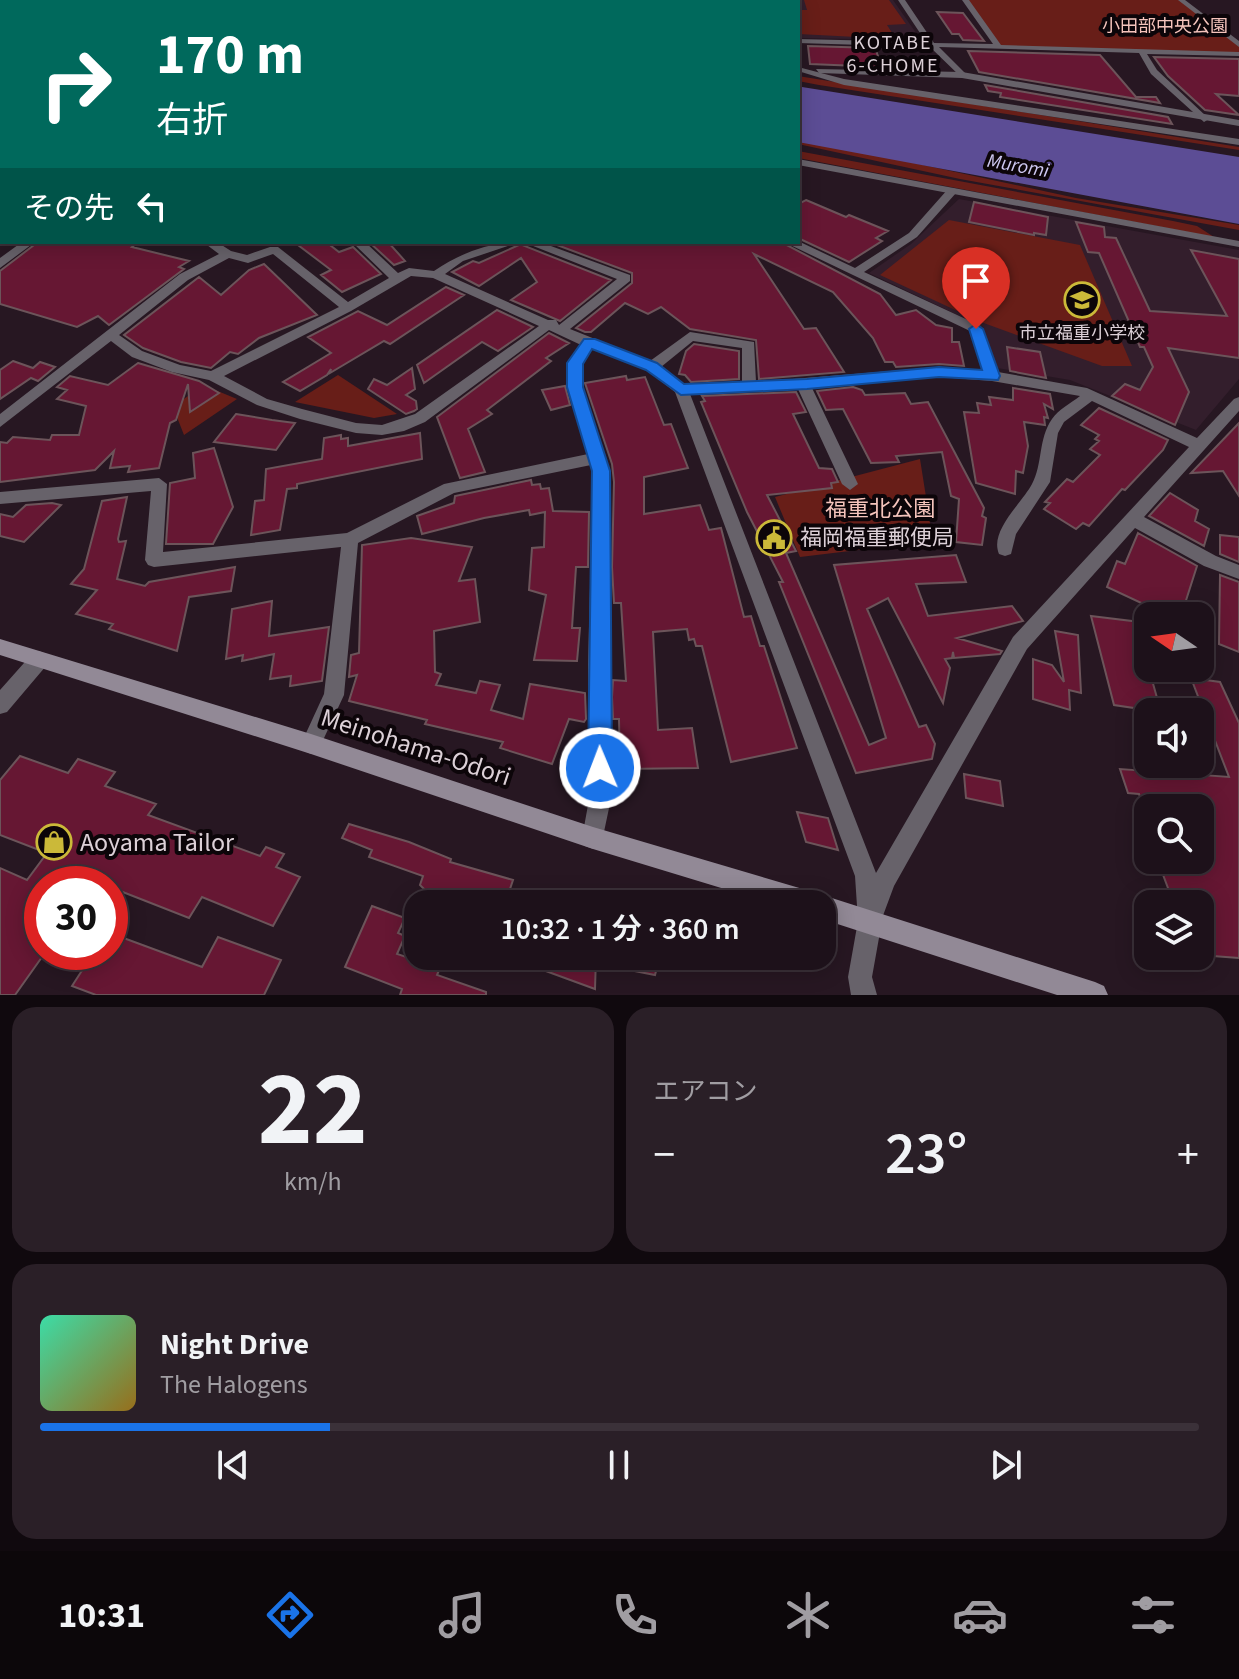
<!DOCTYPE html>
<html lang="ja">
<meta charset="utf-8">
<style>
body{margin:0;font-family:"Source Sans 3","Noto Sans JP",sans-serif;background:#2a1f27;color:#f1f3f6;height:100vh;display:flex;flex-direction:column;font-size:30px;white-space:nowrap}
*{box-sizing:border-box;margin:0}
p{font-size:26px;color:#a09da2}
.icon{flex:none;width:44px;height:44px;fill:none;stroke:currentColor;stroke-width:2;stroke-linecap:round;stroke-linejoin:round}
.map{position:relative;height:995px;overflow:hidden}
.sheet{display:flex;flex-direction:column;gap:12px;padding:12px;background:#10090e;flex:1}
.sheet>*{flex:none}
.banner{position:absolute;left:0px;top:0px;width:800px;height:244px;box-shadow:0 4px 20px #0003,0 0 0 2px #3b3139;background:#00695c;color:#fff;overflow:hidden}
.needle{width:52px;rotate:283deg}
.controls{position:absolute;left:1134px;top:602px;display:grid;gap:16px}
.controls a{display:grid;place-items:center;width:80px;height:80px;border-radius:16px;background:#1d111a;box-shadow:0 4px 20px #0003,0 0 0 2px #3b3139;font-size:40px}
.speed{position:absolute;left:24px;top:866px;display:flex;gap:16px;font-size:40px;font-weight:700;text-align:center}
.speed>*{display:grid;place-content:center;width:104px;height:104px;border-radius:50%;background:#1d111a;box-shadow:0 4px 20px #0003,0 0 0 2px #3b3139;line-height:1}
.speed .limit{border:12px solid #d22;background:#fff;color:#111}
.pin{position:absolute;display:grid;place-items:center;width:68px;height:68px;color:#fff;margin:-82px -34px;border-radius:50% 50% 50% 0;rotate:-45deg;box-shadow:0 0 8px #0007}
.pin .icon{rotate:45deg}
.me{position:absolute;width:88px;margin:-44px;rotate:359deg;stroke-linejoin:round;filter:drop-shadow(0 0 6px #0008)}
.turn{display:flex;align-items:center;gap:28px;height:168px;padding:0 24px;font-size:36px}
.turn .icon{width:104px;height:104px;stroke-width:2.5}
.turn b{display:block;font-size:56px;line-height:68px}
.then{display:flex;align-items:center;height:76px;padding:0 24px;background:#0003;gap:16px;font-size:30px}
.big{font-size:60px;font-weight:600;line-height:1.1}
.sheet .tile{flex:1;display:flex;flex-direction:column;justify-content:center;gap:12px;min-width:0;padding:0 28px;border-radius:24px;background:#2a1f27}
.sheet .dial{align-items:center;gap:0}
.dial b{font-size:104px;line-height:1}
.song{display:flex;align-items:center;gap:24px}
.cover{width:96px;height:96px;border-radius:12px;background:linear-gradient(135deg,hsl(160 70% 55%),hsl(40 70% 35%))}
.played{height:8px;border-radius:4px;background:linear-gradient(90deg,#1a73e8 25%,#3b3139 25%)}
.keys{display:flex;justify-content:space-around;direction:ltr}
.heat{display:flex;justify-content:space-between;align-items:center;font-size:44px;direction:ltr}
.sheet .tiles{flex:1;display:grid;gap:12px;grid-template-columns:1fr 1fr}
.tile:last-child{grid-column:span 2}
.trip{position:absolute;left:404px;top:890px;width:432px;height:80px;border-radius:24px;background:#1d111a;box-shadow:0 4px 20px #0003,0 0 0 2px #3b3139;font-weight:600;line-height:80px;text-align:center}
.tabs{display:flex;height:128px;justify-content:space-around;align-items:center;background:#0c070a;color:#a09da2}
.tabs .icon{width:56px;height:56px}
.tabs .current{color:#1a73e8}
.tabs b{font-size:36px;color:#f1f3f6}
.map>svg:first-child{display:block}
</style>
<div class="map">
<svg width="1239" height="995" viewBox="0 0 1239 995">
<rect width="100%" height="100%" fill="#271722"/>
<path fill="#331e2c" d="M682 0H893L921 40 798 38V2H680Z
M959 199 1239 250V379L1196 430 1070 380 997 368 983 327 869 273 911 244Z"/>
<path fill="#681e18" d="M804 0H889L906 24 887 25 896 39 798 34V10H807Z
M965 0H1181L1239 45V54L999 47Z
M798 76 1239 147V150L819 85 798 81Z
M798 138 1076 198 1239 225V230L960 179 798 144Z
M798 151 1173 221 1197 226 1214 237 798 158Z
M949 220 1080 245 1132 366H1102L981 322 880 275Z
M338 375 397 414 374 418 295 402Z
M203 385 237 399 184 435 173 407Z
M920 459 933 541 800 557 775 497Z"/>
<path fill="#5c4d95" d="M802 87 1239 157V224L798 142V88Z"/>
<path fill="#661733" stroke="#6c545a" stroke-width="2" d="M937 12 963 13 984 41 963 40 959 34H952Z
M808 46 875 48 882 67 810 64Z
M968 51 1100 55 1136 97H1156L1160 103 979 72Z
M1154 57 1239 59V96L1216 94 1239 115 1205 110 1168 76Z
M985 85 1168 117 1172 124 1000 97 1001 93 988 91Z
M806 200 846 217 849 215 888 231 876 238 882 241 849 262 798 238V204Z
M974 202 1048 217 1046 235 1034 233V235L969 222Z
M1076 222 1104 227 1105 237 1116 238 1150 311 1227 316 1191 250 1239 259V358L1168 348 1189 392 1175 425 1112 396 1125 384 1140 390 1153 367 1144 347H1140L1099 253 1088 252Z
M38 242H139L132 247 189 261 179 267 184 269 109 325 98 316 77 327 0 304V271Z
M294 242H326L339 252 353 247 381 274 342 292 321 275 331 270Z
M369 242H388L405 261 394 265Z
M549 242H781L880 294 896 315 916 310 936 325 952 328V342H959L964 366 939 364 896 367 893 362H885L873 338 833 292 754 254 804 329 816 328 844 372 759 379 756 340 690 329 661 307 648 314 625 303 591 332H585L576 328 632 283V273Z
M521 244 522 245 611 280 560 321 511 300 537 282 521 258 479 286 452 272 473 261 479 263Z
M264 264 317 315 259 338 238 354 230 352 211 368 181 362 143 348 124 335 199 277 221 295 249 270Z
M446 287 464 295 390 344 384 341 330 373 331 369 327 375 300 391 283 382 331 353 308 337 358 311 387 325Z
M497 310 533 327 498 351 482 342 424 383 417 365Z
M549 333 569 343 546 358 551 361 487 410 492 414 468 429 485 472 460 478 437 417Z
M694 344 739 351V379L691 382 685 375 679 374 686 351Z
M1007 347 1040 352 1046 378 1010 371Z
M13 361 33 368 40 362 55 367 38 381 31 378 0 399V370Z
M138 363 199 381 219 393 190 412 188 384 176 420 170 423 159 468 128 472 130 466 110 468 114 451 95 470 0 482V442L7 443 13 437 50 440 52 435H79L86 406 57 399 67 390 57 387 70 376 108 385Z
M412 368 415 389 406 395 416 401 417 409 414 411 406 414 368 389 374 379 387 385Z
M626 376 627 380 645 377 664 425 671 424 688 468 644 477V514L700 505 709 530 721 528 744 617 751 616 760 646H764L797 748 731 762 702 646H696L694 639 689 640 687 629 653 632 658 730 692 728 698 768 620 769 619 719H613L612 697 613 680 626 681 621 603H614L612 567 614 482 612 464 585 383Z
M565 386 570 405 551 410 542 390Z
M853 387 862 390 865 395 905 393 911 404 928 402 984 508 982 516 986 518 982 545 956 542 959 499 951 496 942 452 896 456 899 462 871 463 843 409 826 410 817 391Z
M1013 388 1050 394 1053 409 1044 404 1048 418 1044 417 1045 425 1024 422 1028 446 1023 473 1016 471 1015 494 976 483 964 412 979 413 977 403 991 405 989 397 1013 400Z
M796 392 806 412 793 414 819 468 832 469 838 482 831 483 832 488 767 495 796 551 786 553 869 745 886 738 834 565 956 555 966 582 916 584 928 616 1012 606 1023 621 957 638 1002 651 1000 654 954 658 953 652 952 658 945 659 950 668 943 703 888 598 867 609 919 727 926 725 935 744 932 759 856 773 779 582H783L747 512 701 402 705 401 702 396Z
M1099 408 1168 440 1163 450 1125 490 1122 489 1089 526 1083 523 1076 529 1044 509 1050 503 1045 502 1067 479 1073 482 1100 455 1090 449 1099 441 1095 439 1099 435 1081 425Z
M236 414 272 420 295 423 276 450 214 442Z
M1239 423V496L1223 471 1191 473Z
M420 433 422 459 297 484V488L287 489 280 530 251 535 255 501 264 500 266 469 322 459 324 438 341 435V439L348 438V446Z
M214 448 233 507 213 544H166L170 483 195 478 193 453Z
M531 480 532 485 540 484 541 489 549 488 553 511 589 512 588 567H576L572 628H580L577 661 534 660 546 595 529 590 532 548 544 547 545 512 530 515 529 510 484 518 422 534 417 516 454 503 455 496Z
M1170 493 1198 510 1195 521 1209 529 1204 546 1149 516Z
M127 497 118 539 119 542 126 541 117 579 145 586 149 582 235 567 231 591 189 597 177 651 109 629 113 624 76 614 97 590 71 584 84 569 102 501Z
M52 503 61 505 24 542 0 536V514L13 517 26 505Z
M1138 533 1197 566 1181 616H1169L1107 587 1117 561 1125 564Z
M1220 535 1239 537V562L1220 554Z
M411 538 472 547 459 581 475 579 480 622 434 631 435 672 441 674 436 685 476 693 480 681 500 685 491 710 523 719 530 684 585 693 586 719 584 722 569 719 552 764 500 748 503 742 425 724 427 720 349 701 357 675 349 677 351 655 359 653 362 545Z
M1220 575 1239 582V652L1219 644Z
M272 601 269 636 329 627 322 681 290 686 291 676 270 679 274 654 242 661 243 655 226 659 232 609Z
M1091 616 1148 623V680H1152L1161 712 1114 705Z
M1055 631 1078 635 1081 693 1069 690 1070 710 1033 699V659L1052 665 1064 682Z
M1191 678 1220 682 1239 723V958L1200 955V904H1174L1159 864H1165L1163 860H1200V808H1144L1139 794 1128 793 1120 769 1229 777Z
M20 756 68 773 78 759 115 772 105 786 156 804 148 815 260 856 266 847 284 854 276 867 300 877 273 926 202 897 189 918 110 887V884H42V957L15 995H0V868L27 880 47 853 0 835V780Z
M964 774 1000 781 1003 806 966 798Z
M797 812 828 818 838 850 806 842Z
M349 824 409 842 451 859 450 862 513 880 505 904H439L420 885 423 876 369 857 372 850 342 838Z
M372 906 405 918 398 933 405 936 397 954 440 968 437 975 486 992V995H400L402 989 345 967Z
M110 933 202 967 218 937 281 960 264 995H96L72 986 94 952H110Z
M511 956H596L595 989 510 958Z
M600 956H660L655 975 599 964Z"/>
<g fill="none" stroke-linecap="round" stroke-linejoin="round">
<path fill="#67626a" fill-rule="evenodd" d="M182 0H188L190 2H182Z
M898 0H905L934 43 993 44 962 0H969L1001 45 1239 52V56L1147 54 1157 70 1207 117 1209 119 1204 122 1151 74 1139 53 939 47 965 73V77L962 78 930 47 798 43V39L926 42Z
M1178 0H1185L1239 41V47Z
M0 66H2V70H0Z
M798 67 844 79 1239 139V145L844 85 798 71Z
M2 106V113L0 114V107Z
M0 167H2L0 174Z
M952 188 956 189V193L917 237 864 272 981 326 998 372 1087 388 1197 438 1234 399 1239 397V411L1144 517 1216 556 1239 565V579L1204 566 1135 528 1027 649 894 886 878 929 870 933 862 929 858 921 855 876 675 392 647 370 592 349 582 363V387L609 471 608 665 612 794 601 846 593 849 585 846 582 838 590 794 588 665 593 471 591 465 454 493 358 543 344 695 318 751 311 754 304 751 301 744 324 694 341 547 154 567 148 565 145 560 151 491 0 504V492L159 478 167 484 163 552 347 533 444 484 588 454 568 387V363L581 345 549 330 425 422 404 431 382 435 356 433 300 419 257 405 209 380 172 372 132 357 111 341 0 427V414L180 274 219 254 203 242H217L231 251 247 255 270 247H278L348 302 389 278 352 242H365L398 273 409 268 434 271C459 254 488 242 520 242L463 261 445 274 548 320H556L559 325 617 279 523 242H540L630 275V281L570 329 650 361 690 332 754 342 756 382 939 367 983 371 970 331 784 242 798 241 855 268 909 233 948 189ZM273 254 339 307 211 371 180 365 142 351 119 335 188 280 229 258 248 263ZM411 276 433 278 539 326 415 414 382 425 356 423 302 409 267 399 224 376 351 311ZM693 341 742 348V382L684 385 661 367ZM939 377 992 381 1080 396C1071 403 1058 410 1052 419 1038 439 1043 464 1032 484 1022 503 989 531 999 554L1005 556 1011 554 1016 534 1050 482 1058 433 1064 422 1092 401 1189 447 1013 637 876 873 690 394 798 389 842 484 850 490 858 484 812 388Z
M0 197H2L0 204Z
M22 242H35L0 268V258Z
M39 651 46 654 48 660 46 666 7 712 0 714V690L32 654Z"/>
<path fill="#67626a" fill-rule="evenodd" d="M239 0H245L247 2H239Z
M0 38H2V42H0Z
M816 69 962 72 1239 120V126L962 78 819 73Z
M798 159 1239 241V247L798 165Z
M870 909 878 913 882 921 872 977 877 995H851L848 977 858 921 862 913Z"/>
<path fill="#928996" fill-rule="evenodd" d="M0 639 311 734 593 827 813 892 1095 982 1104 986 1108 995H1057L822 919V904H774L593 849 311 754 0 655Z"/>
</g>
<path fill="#1a73e8" stroke="#114b97" stroke-width="2" d="M976 324 983 329 1000 376 998 380 939 377 807 389 681 395 646 370 592 349 583 364V387L610 471 612 768 609 777 600 780 592 777 588 768 592 471 567 387V363L584 339H595L657 363 684 384 807 379 939 367 982 370 969 329Z"/>
<defs>
<symbol id="school-ring" viewBox="-11 -11 22 22"><circle r="9.5" fill="#0c0509" stroke="#cbb939" stroke-width="1.5"/><path d="M0-5L7-2L0 1L-7-2ZM-4 1L0 2.5L4 1V4Q0 6-4 4Z" fill="#cbb939"/></symbol>
<symbol id="civic-ring" viewBox="-11 -11 22 22"><circle r="9.5" fill="#0c0509" stroke="#cbb939" stroke-width="1.5"/><path d="M-.6-6.5H3V-4.5H.6V-3L4-1V1h2V6H-6V1h2V-1L-.6-3ZM-1.2 2.5V6h2.4V2.5Z" fill="#cbb939"/></symbol>
<symbol id="shop-ring" viewBox="-11 -11 22 22"><circle r="9.5" fill="#0c0509" stroke="#cbb939" stroke-width="1.5"/><path d="M-5-2.5h2.3a2.7 3.5 0 0 1 5.4 0H5L5.5 6h-11ZM-1.5-2.5h3a1.5 2.3 0 0 0-3 0Z" fill="#cbb939"/></symbol>
</defs>
<g fill-rule="evenodd">
<use href="#school-ring" x="1062" y="280" width="40" height="40"/>
<use href="#civic-ring" x="754" y="518" width="40" height="40"/>
<use href="#shop-ring" x="34" y="822" width="40" height="40"/>
</g>
<g text-anchor="middle" dominant-baseline="central" stroke-width="8" stroke-linejoin="round" paint-order="stroke">
<g font-size="18" fill="#f5c4bc" stroke="#0c0509">
<text x="1165" y="26">小田部中央公園</text>
</g>
<g font-size="18" fill="#dcd0d7" stroke="#0c0509">
<text x="1082" y="333">市立福重小学校</text>
</g>
<g font-size="20" letter-spacing="2" fill="#dcd0d7" stroke="#0c0509">
<text x="893" y="43">KOTABE<tspan x="893" dy="23">6-CHOME</tspan></text>
</g>
<g font-size="20" font-style="italic" fill="#cec8f1" stroke="#0c0509">
<text transform="translate(1018 166) rotate(10)">Muromi</text>
</g>
<g font-size="22" fill="#f5c4bc" stroke="#0c0509">
<text x="880" y="509">福重北公園</text>
</g>
<g font-size="22" fill="#dcd0d7" stroke="#0c0509" text-anchor="start">
<text x="800" y="538">福岡福重郵便局</text>
</g>
<g font-size="26" fill="#dcd0d7" stroke="#0c0509">
<text transform="translate(416 747) rotate(18)">Meinohama-Odori</text>
</g>
<g font-size="26" fill="#dcd0d7" stroke="#0c0509" text-anchor="start">
<text x="80" y="842">Aoyama Tailor</text>
</g>
</g>
</svg>
<div class="controls">
<a><svg class="needle" viewBox="-14 -14 28 28"><path d="M0-13l5 13h-10z" fill="#e53935"/><path d="M0 13l5-13h-10z" fill="#a09da2"/></svg></a>
<a><svg class="icon" aria-label="sound" viewBox="0 0 24 24"><path d="M4 9h4l5-4v14l-5-4H4zM17 9q2 3 0 6"/></svg></a>
<a><svg class="icon" aria-label="search" viewBox="0 0 24 24"><circle cx="10" cy="10" r="6"/><path d="M15 15l6 6"/></svg></a>
<a><svg class="icon" aria-label="layers" viewBox="0 0 24 24"><path d="M12 4l9 5-9 5-9-5zM3 14l9 5 9-5"/></svg></a>
</div>
<div class="speed"><div class="limit">30</div></div>
<div class="pin" style="left:976px;top:329px;background:#d93025"><svg class="icon" aria-label="arrive" viewBox="0 0 24 24"><path d="M6 21V4h12l-3 4 3 4H6"/></svg></div>
<svg class="me" style="left:600px;top:768px" viewBox="-20 -20 40 40"><circle r="17" fill="#1a73e8" stroke="#fff" stroke-width="3"/><path d="M0-11L8 9 0 5-8 9z" fill="#fff"/></svg>
<div class="trip">10:32 · 1 分 · 360 m</div>
<div class="banner">
<div class="turn"><svg class="icon" aria-label="right" viewBox="0 0 24 24"><path d="M7 20v-9h11M14 6l5 5-5 5"/></svg><div><b>170 m</b>右折</div></div>
<div class="then">その先<svg class="icon" aria-label="left" viewBox="0 0 24 24"><path d="M17 20v-9H6M10 6l-5 5 5 5"/></svg></div>
</div>
</div>
<section class="sheet">
<div class="tiles">
<div class="tile dial"><b>22</b><p>km/h</p></div>
<div class="tile"><p>エアコン</p>
<div class="heat"><a>−</a><b class="big">23°</b><a>+</a></div>
</div>
<div class="tile">
<div class="song"><i class="cover"></i><div><b>Night Drive</b><p>The Halogens</p></div></div>
<div class="played"></div>
<div class="keys"><svg class="icon" aria-label="previous" viewBox="0 0 24 24"><path d="M18 5L8 12l10 7zM5 5v14"/></svg><svg class="icon" aria-label="pause" viewBox="0 0 24 24"><path d="M8 5v14M16 5v14"/></svg><svg class="icon" aria-label="next" viewBox="0 0 24 24"><path d="M6 5l10 7-10 7zM19 5v14"/></svg></div>
</div>
</div>
</section>
<nav class="tabs">
<b>10:31</b>
<svg class="icon current" aria-label="directions" viewBox="0 0 24 24"><path d="M12 3l9 9-9 9-9-9zM9 14v-3h6M13 9l2 2-2 2"/></svg>
<svg class="icon" aria-label="music" viewBox="0 0 24 24"><path d="M9 18V5l10-2v13"/><circle cx="6" cy="18" r="3"/><circle cx="16" cy="16" r="3"/></svg>
<svg class="icon" aria-label="phone" viewBox="0 0 24 24"><path d="M5 4h4l2 5-3 2q2 4 5 5l2-3 5 2v4C11 20 4 13 5 4z"/></svg>
<svg class="icon" aria-label="climate" viewBox="0 0 24 24"><path d="M12 3v18M4 7l16 10M4 17L20 7"/></svg>
<svg class="icon" aria-label="car" viewBox="0 0 24 24"><path d="M5 17H2v-5l4-1 3-4h7l3 4 3 1v5h-3M9 17h6M6 11h13"/><circle cx="7" cy="17" r="2"/><circle cx="17" cy="17" r="2"/></svg>
<svg class="icon" aria-label="filters" viewBox="0 0 24 24"><path d="M4 7h16M4 17h16"/><circle cx="9" cy="7" r="2"/><circle cx="15" cy="17" r="2"/></svg>
</nav>
